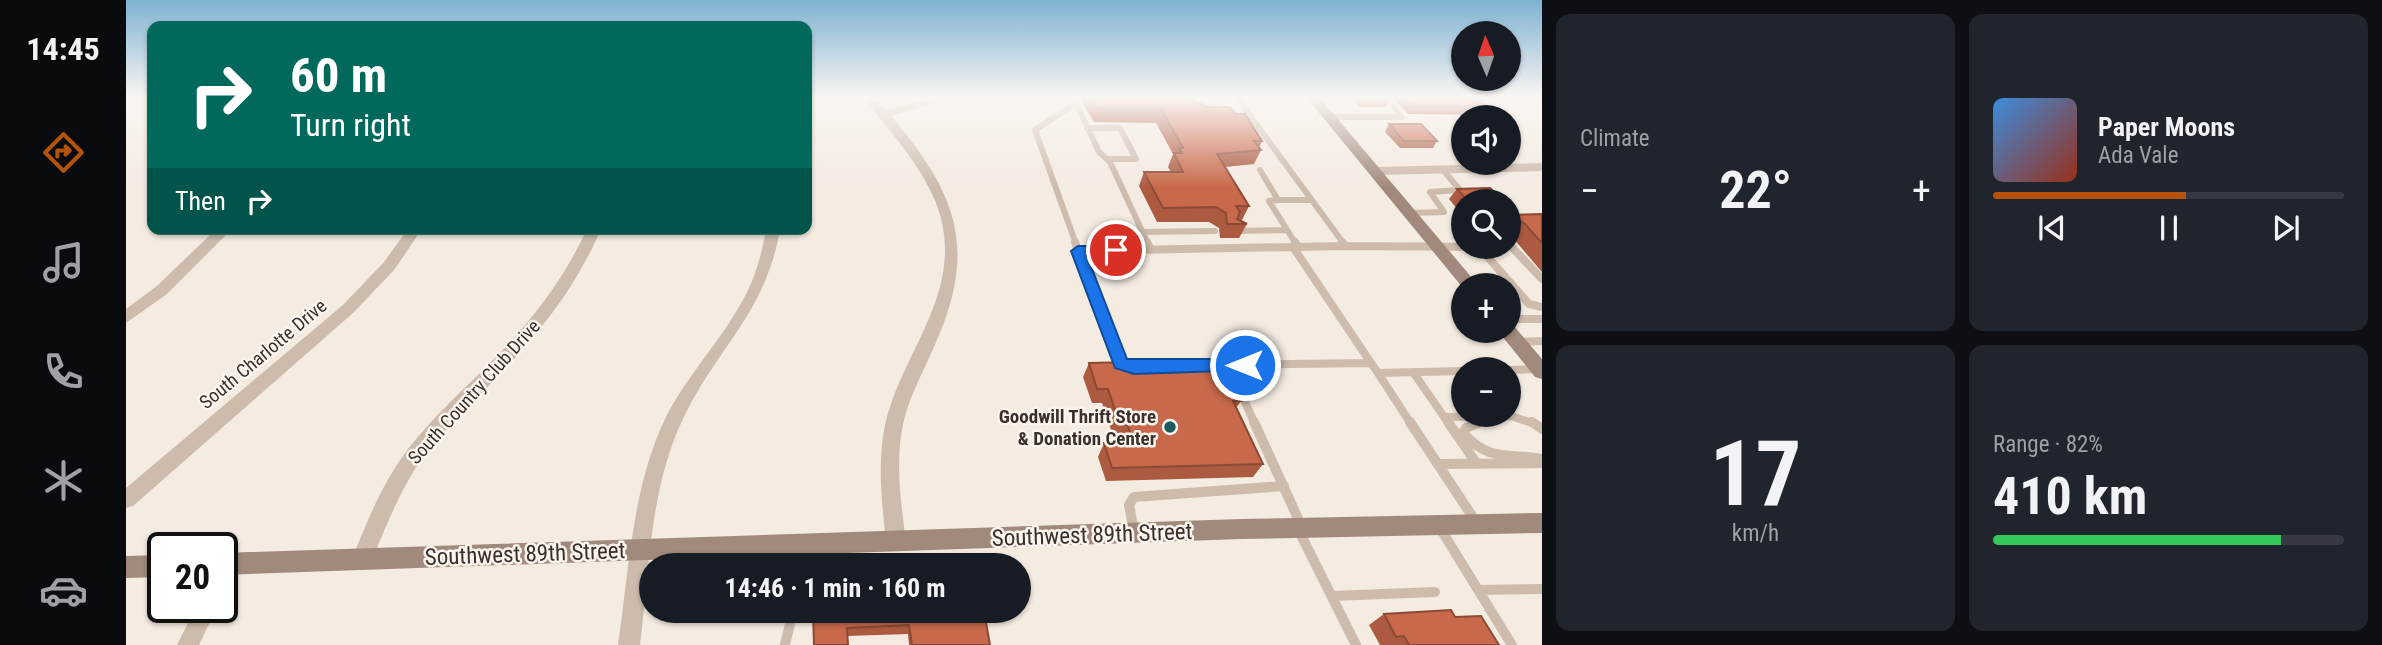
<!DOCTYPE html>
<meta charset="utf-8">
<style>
body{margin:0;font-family:"Roboto Condensed",sans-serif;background:#20242c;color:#f1f3f6;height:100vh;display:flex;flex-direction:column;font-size:26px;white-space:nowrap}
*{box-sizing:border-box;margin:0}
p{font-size:23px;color:#9ea1a6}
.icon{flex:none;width:38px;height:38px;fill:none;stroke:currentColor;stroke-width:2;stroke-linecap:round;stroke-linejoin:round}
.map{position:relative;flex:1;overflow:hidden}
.side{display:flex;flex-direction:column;gap:14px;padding:14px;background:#0d0f14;width:840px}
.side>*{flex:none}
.banner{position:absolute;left:21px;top:21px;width:665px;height:214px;border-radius:14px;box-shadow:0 2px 5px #0004;background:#00695c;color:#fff;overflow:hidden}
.needle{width:46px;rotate:358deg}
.controls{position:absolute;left:1325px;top:21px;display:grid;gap:14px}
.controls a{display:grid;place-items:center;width:70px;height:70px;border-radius:50%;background:#171b24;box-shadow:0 2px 5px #0004;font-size:35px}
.speed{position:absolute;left:21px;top:532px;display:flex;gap:14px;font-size:35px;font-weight:700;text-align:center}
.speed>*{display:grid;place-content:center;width:91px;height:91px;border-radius:50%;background:#171b24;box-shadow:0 2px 5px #0004;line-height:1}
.speed .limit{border:4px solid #111;border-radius:10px;background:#fff;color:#111}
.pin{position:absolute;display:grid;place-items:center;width:60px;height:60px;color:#fff;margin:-30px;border:4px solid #fff;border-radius:50%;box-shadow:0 2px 7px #0007}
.me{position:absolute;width:77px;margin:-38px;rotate:270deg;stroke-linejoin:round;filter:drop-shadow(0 0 5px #0008)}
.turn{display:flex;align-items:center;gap:24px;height:147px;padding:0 28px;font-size:32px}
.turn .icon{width:91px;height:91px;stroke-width:2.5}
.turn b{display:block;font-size:49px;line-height:60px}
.then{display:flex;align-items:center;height:66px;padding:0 28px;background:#0003;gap:14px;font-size:26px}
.big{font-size:52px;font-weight:700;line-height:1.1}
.side .widget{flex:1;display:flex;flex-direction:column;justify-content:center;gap:10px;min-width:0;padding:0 24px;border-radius:14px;background:#20242c}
.side .dial{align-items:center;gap:0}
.dial b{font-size:91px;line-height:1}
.song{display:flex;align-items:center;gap:21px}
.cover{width:84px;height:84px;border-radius:10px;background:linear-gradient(135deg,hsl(210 70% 55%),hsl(10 70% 35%))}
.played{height:7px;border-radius:4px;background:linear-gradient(90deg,#b45309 55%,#363941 55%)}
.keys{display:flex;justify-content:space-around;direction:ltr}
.heat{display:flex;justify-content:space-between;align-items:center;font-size:38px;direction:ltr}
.charge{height:10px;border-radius:5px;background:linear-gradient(90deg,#34c759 82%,#363941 0)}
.side .tiles{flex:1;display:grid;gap:14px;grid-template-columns:repeat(2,1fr)}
.trip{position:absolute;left:513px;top:553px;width:392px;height:70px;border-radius:35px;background:#171b24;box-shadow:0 2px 5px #0004;font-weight:700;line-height:70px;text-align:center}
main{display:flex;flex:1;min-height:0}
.dock{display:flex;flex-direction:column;width:126px;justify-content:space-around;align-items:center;background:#090b0e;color:#9ea1a6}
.dock .icon{width:49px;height:49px}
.dock .selected{color:#b45309}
.dock b{font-size:32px;color:#f1f3f6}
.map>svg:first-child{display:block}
</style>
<main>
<nav class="dock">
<b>14:45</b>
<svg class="icon selected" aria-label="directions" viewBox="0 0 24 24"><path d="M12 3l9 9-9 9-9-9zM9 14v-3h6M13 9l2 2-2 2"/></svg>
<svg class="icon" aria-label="music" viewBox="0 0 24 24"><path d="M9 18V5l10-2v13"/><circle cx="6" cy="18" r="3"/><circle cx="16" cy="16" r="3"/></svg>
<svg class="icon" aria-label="phone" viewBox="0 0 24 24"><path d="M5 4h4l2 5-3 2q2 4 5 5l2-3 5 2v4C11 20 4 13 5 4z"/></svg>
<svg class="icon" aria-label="climate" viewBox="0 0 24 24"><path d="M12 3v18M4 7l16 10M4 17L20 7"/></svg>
<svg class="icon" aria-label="car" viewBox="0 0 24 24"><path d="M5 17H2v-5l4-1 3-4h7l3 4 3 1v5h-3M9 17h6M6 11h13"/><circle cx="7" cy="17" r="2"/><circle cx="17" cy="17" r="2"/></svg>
</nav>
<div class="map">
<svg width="1416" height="645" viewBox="0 0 1416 645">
<rect width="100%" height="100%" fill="#f4ebe1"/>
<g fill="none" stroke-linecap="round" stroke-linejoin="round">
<path stroke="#cdbbac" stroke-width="6" d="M1111 98 1218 244
M949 101 973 152 984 162 1022 244
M1203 117H1275L1261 98
M961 128H994L1010 159H982
M1134 170 1152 200H1185
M1152 200 1143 201 1170 244
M1283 213 1318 212 1304 192 1334 190 1317 170
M1109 231 1161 230
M1016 232 1089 231
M950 244 909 130 950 103"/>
<path stroke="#cdbbac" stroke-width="8" d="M949 242 952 251
M1021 242 1025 250
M1169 242 1172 247
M1216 242 1219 246 1354 247
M1382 243 1416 279
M1167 247 1245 363
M1353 247 1403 304 1416 307
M1382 319H1416
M1391 342 1416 341
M1088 365 1245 363 1252 373
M1102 365 1129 424
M1002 366 995 364 952 251 1219 246
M1382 370 1411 369
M1287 372 1323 424
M1319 417 1385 416 1409 424
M1285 424 1252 373 1337 371
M1350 424 1365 417"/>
<path stroke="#cdbbac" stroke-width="10" d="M1128 422 1175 525
M1284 422 1350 522
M1322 422 1351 464
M1354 422 1340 428 1337 433C1363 462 1382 453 1416 459
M1406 422 1416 429
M1312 464 1416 463
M1314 528 1386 645
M1008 531 1003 505 1008 497 1158 486
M1173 531 1230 645
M644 548 658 565
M687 565 703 546
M1352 590 1416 589
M1206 596 1309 592
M659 645 667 611"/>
<path fill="#cdbbac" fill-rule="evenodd" d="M738 98H750L760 110 805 98H825L765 116C826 188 852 242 813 335 801 365 784 393 777 424 769 463 775 503 780 542L777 548 770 551 763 548 760 542C756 504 751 464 759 425 776 349 843 289 810 203 794 163 764 132 738 98Z
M1416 163V171L1249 175 1243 171 1249 167Z
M90 229H106L41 294 0 323V309L31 286Z
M282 229H296L268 270 227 313 7 506 0 508V488L217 305 258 262Z
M461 229H475C451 285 416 330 375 373 348 402 318 429 295 460 272 493 259 530 243 566L236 568 229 566 226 559C241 521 257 482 282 449 306 418 336 391 364 363 404 323 437 281 461 229Z
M640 229H654C640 314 589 349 556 421 524 489 523 571 514 645H492C503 570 506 490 538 421 562 371 605 332 626 281 633 264 637 247 640 229Z
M70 607H91L73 645H51Z"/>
<path fill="#a18a7d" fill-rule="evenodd" d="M1181 98H1194L1352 285H1337V288Z
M1382 325 1388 326 1416 359V379L1409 377 1376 336 1373 331H1382Z
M1416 513V533L1115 539 96 575V553L1115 519Z
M37 555V577L0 578V556Z"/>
</g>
<path fill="#ac5a40" d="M954 98H1068L1067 101 1083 107 1110 114 1136 141 1133 148 1135 150 1128 164 1099 167 1123 206 1116 220H1113L1121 224 1113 238H1094L1093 228 1083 222H1031L1013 186 1018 172H1045L1042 167 1047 154 1030 123 968 122Z
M1226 98H1265L1260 107H1234Z
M1267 98H1350L1359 106 1353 115 1282 114Z
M1263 124 1311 141 1307 148H1274L1259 132Z
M1331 189 1377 201H1337V216L1323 199Z
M1416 214V272L1387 238 1382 235V218L1385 215Z
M963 363 1115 401 1110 408 1137 464 1127 477 980 481 972 457 978 443H997L993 433H986L976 403H966L957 377Z
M687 611H858L864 645H783L782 634 721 636Z
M1258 614 1329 617 1373 645H1254L1243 625Z"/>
<path fill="#c8694b" stroke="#8c4a34" stroke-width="2" d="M966 98H1063L1064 100 1083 107H1104L1110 114H1119L1136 141H1128L1135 150 1091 154 1123 206H1110L1114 212 1111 219 1121 224H1101L1100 213 1090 207 1037 208 1018 172H1057L1048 153H1056L1053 148H1057L1035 109H972Z
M1280 98H1350L1359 106H1287Z
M1263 124H1295L1311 141H1278Z
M1364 188 1377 201H1342L1331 189Z
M1416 214V243L1399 224 1385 215Z
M1095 360 1115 401H1107L1137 464 986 468 978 443H1008L999 419H992L982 389H971L963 363Z
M1325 610 1329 617 1355 616 1373 645H1283L1278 636 1270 637 1258 614Z
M687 611H858L864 645H786L783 625 721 628 722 645H688Z"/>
<linearGradient id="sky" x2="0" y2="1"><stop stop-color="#7eb2d2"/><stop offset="0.52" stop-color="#faf6f2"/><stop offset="1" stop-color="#faf6f2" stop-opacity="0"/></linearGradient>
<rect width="1416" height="188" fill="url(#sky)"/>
<path fill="#1a73e8" stroke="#114b97" stroke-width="2" d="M990 246 995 247V254L961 256 1001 359H1119L1125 361 1127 365 1125 370 1008 374 989 368 945 251 952 246Z"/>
<circle fill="#1f5a5e" stroke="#fbf5ee" stroke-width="2.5" cx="1044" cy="427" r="7"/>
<g text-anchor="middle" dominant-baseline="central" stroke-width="5" stroke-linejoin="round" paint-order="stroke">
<g font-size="19" fill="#3b302b" stroke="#fbf5ee">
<text transform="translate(137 354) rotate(-40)">South Charlotte Drive</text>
<text transform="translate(348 392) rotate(-48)">South Country Club Drive</text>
</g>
<g font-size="19" font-weight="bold" fill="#3b302b" stroke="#fbf5ee" text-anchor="end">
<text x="1030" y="416">Goodwill Thrift Store<tspan x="1030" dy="22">&amp; Donation Center</tspan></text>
</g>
<g font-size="23" fill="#3b302b" stroke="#fbf5ee">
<text transform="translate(966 535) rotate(-2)">Southwest 89th Street</text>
<text transform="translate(399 554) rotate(-2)">Southwest 89th Street</text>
</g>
</g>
</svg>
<div class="controls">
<a><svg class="needle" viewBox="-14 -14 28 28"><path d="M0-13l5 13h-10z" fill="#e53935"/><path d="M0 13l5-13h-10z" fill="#9ea1a6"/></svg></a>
<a><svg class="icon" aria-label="sound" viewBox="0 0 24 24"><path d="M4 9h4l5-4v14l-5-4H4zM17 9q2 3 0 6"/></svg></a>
<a><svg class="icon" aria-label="search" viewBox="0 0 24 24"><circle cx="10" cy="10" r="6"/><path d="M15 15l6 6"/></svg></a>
<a>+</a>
<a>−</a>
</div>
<div class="speed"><div class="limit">20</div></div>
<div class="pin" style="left:990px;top:250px;background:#d93025"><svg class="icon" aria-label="arrive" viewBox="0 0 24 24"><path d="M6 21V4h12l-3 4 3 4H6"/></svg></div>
<svg class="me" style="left:1119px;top:365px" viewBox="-20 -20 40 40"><circle r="17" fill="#1a73e8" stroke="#fff" stroke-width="3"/><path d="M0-11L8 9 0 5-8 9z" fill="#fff"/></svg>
<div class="trip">14:46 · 1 min · 160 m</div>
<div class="banner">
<div class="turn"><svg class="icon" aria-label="right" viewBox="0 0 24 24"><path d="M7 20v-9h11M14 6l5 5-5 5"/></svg><div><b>60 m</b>Turn right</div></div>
<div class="then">Then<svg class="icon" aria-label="right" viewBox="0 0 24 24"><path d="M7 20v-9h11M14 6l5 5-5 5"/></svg></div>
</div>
</div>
<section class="side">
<div class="tiles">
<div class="widget"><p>Climate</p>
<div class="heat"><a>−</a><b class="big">22°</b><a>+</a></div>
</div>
<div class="widget">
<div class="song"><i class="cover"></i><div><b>Paper Moons</b><p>Ada Vale</p></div></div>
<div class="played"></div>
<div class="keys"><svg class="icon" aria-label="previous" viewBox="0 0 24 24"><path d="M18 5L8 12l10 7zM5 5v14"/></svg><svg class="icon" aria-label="pause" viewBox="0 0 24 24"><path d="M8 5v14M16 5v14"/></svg><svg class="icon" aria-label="next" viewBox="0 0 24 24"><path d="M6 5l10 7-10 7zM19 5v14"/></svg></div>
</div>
<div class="widget dial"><b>17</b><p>km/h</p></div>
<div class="widget"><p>Range · 82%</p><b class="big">410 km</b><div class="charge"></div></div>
</div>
</section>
</main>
